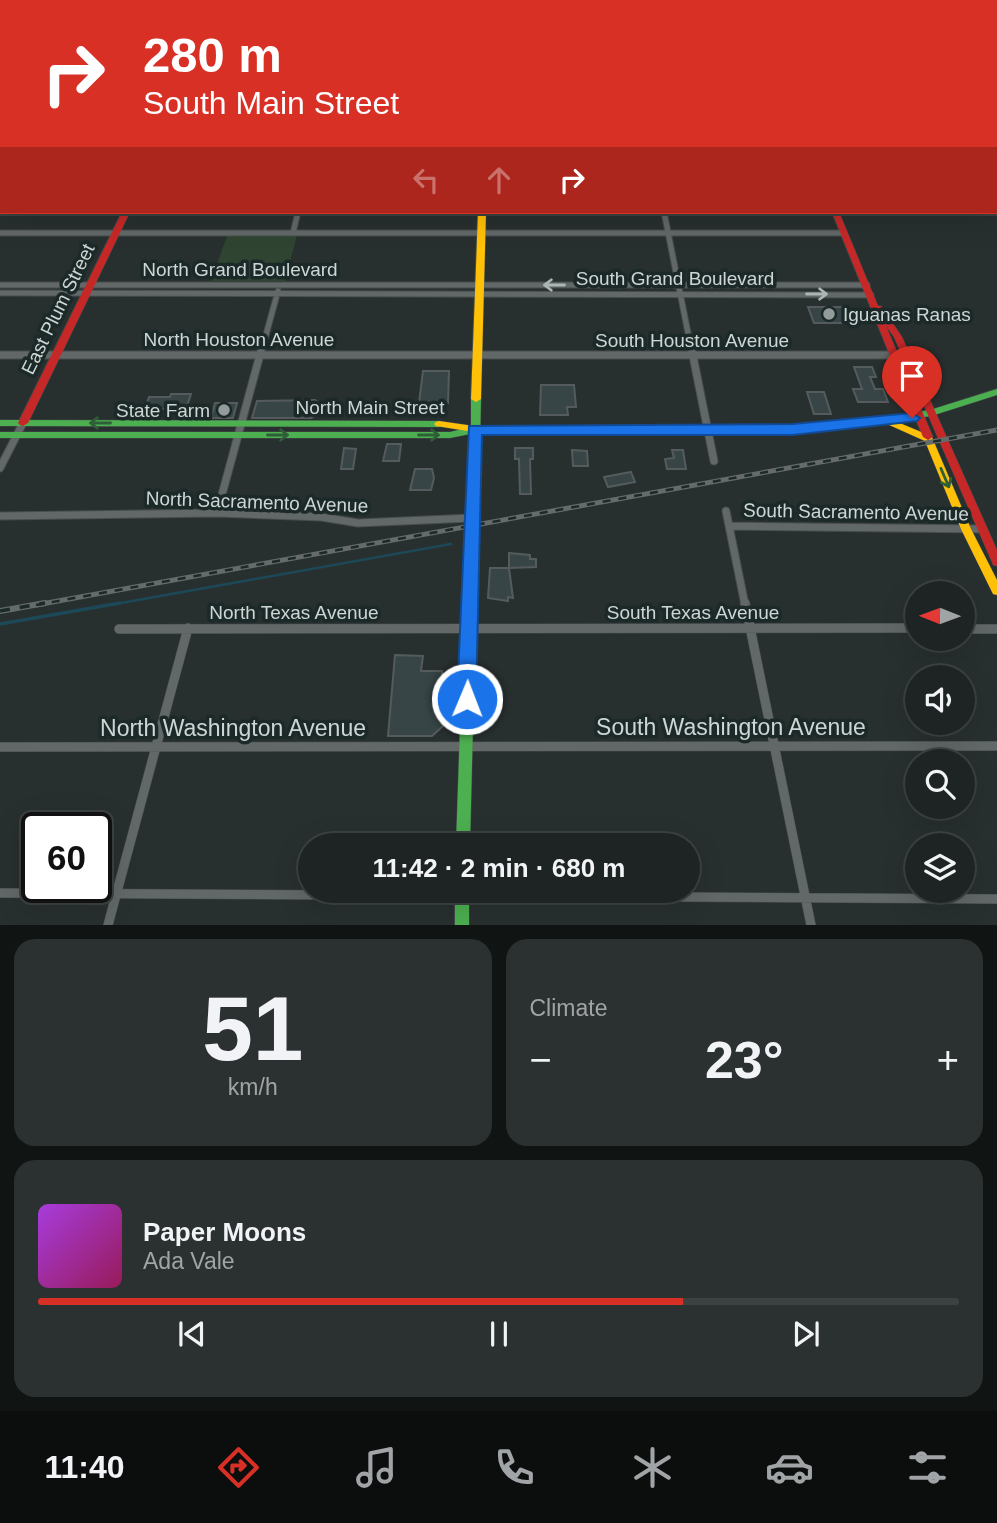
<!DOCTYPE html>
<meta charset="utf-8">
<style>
body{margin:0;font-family:Arial,sans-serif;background:#2b3030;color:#f1f3f6;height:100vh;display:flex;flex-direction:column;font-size:26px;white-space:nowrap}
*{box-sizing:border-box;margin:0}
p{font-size:23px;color:#a1a4a6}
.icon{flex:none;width:38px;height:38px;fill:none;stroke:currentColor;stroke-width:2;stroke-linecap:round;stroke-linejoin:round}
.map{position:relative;height:925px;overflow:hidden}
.drawer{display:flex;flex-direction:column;gap:14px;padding:14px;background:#101413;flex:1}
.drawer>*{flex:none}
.hud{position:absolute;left:0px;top:0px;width:998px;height:214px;box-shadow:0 7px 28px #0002,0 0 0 2px #3c4141;background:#d93025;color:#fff;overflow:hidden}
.needle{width:46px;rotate:271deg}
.tools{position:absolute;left:905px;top:581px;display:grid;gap:14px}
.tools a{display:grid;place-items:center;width:70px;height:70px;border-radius:50%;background:#1e2423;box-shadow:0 7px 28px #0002,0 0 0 2px #3c4141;font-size:35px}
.speed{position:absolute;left:21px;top:812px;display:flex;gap:14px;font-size:35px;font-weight:700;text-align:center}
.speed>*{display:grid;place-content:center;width:91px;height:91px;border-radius:50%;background:#1e2423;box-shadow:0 7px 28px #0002,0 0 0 2px #3c4141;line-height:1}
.speed .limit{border:4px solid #111;border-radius:10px;background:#fff;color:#111}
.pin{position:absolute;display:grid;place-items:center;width:60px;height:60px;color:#fff;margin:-72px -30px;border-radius:50% 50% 50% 0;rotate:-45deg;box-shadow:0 0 7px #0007}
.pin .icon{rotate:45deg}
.me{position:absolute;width:77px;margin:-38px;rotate:1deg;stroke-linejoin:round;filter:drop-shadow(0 0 5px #0008)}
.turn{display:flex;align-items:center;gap:24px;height:147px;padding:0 28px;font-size:32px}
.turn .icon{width:91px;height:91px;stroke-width:2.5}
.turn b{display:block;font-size:49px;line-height:60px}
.lanes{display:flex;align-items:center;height:66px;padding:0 28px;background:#0003;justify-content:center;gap:35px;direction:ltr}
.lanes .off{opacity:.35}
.big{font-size:52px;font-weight:800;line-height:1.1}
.drawer .tile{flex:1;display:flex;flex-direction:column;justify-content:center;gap:10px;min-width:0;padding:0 24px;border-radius:21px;background:#2b3030}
.drawer .dial{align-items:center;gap:0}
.dial b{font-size:91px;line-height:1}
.song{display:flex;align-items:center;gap:21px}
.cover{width:84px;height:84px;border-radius:10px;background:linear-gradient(135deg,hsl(280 70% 55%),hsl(330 70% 35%))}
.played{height:7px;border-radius:4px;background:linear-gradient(90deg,#d93025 70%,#3c4141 70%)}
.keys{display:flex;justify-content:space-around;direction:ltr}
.heat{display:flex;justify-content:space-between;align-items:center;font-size:38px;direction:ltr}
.drawer .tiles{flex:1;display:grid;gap:14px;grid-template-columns:1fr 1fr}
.tile:last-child{grid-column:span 2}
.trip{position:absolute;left:298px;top:833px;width:402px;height:70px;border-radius:35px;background:#1e2423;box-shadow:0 7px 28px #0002,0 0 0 2px #3c4141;font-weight:800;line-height:70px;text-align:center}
.tab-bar{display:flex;height:112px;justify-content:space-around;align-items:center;background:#0c0e0e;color:#a1a4a6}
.tab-bar .icon{width:49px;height:49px}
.tab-bar .current{color:#d93025}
.tab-bar b{font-size:32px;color:#f1f3f6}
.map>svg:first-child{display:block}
</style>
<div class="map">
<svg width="997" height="925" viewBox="0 0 997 925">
<rect width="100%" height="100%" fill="#28302f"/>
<path fill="#2f4531" d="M297 235 285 281H211L227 236Z"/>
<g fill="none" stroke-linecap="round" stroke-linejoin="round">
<path stroke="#1d4858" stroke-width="2.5" d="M110 605 451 544"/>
<path stroke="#1d4858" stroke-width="3.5" d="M0 624 120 603"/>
</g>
<path fill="#374546" stroke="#555b5c" stroke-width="2" d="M808 307H845L850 319 847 320 848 323H814Z
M854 367H872L876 377H870L875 389H883L888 402H858L853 389H862Z
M423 371H449L448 403H419Z
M541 385H574L576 407H567L568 415H540Z
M807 392H824L831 414H814Z
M171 394H191L186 409H145L149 397H170Z
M315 400 318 402 315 416 311 418H252L257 401Z
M215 403H237L233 418H211Z
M387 444H401L399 461H383Z
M344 448 356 449 353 469H341Z
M515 448H533V459H530L531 494H520L519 459H515Z
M572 450 587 451 588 466H573Z
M672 450H683L686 469H667L665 459 674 458Z
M415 469H432L434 478 431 490H410Z
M631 472 635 482 608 487 604 477Z
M509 553 530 555V559H536V567L509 568Z
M490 568H509L513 598 508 597V601L488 598Z
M395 655 423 656 421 671H442L443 704 435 707 442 712 443 726 432 736H388Z"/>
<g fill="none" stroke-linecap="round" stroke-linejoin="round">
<defs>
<path id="street-far3" d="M530 0 532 2
M975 0 977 2
M164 2 167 0
M594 2 596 0
M910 2 913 0
M0 3 3 0"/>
<path id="street-far2" d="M664 212 692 353
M0 233H844
M293 233 298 212
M0 285H867
M0 293 871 295
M261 353 278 291"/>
<path id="street-far1" d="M692 351 714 461
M0 355H907
M0 468 23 423
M726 511 745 605
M217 513 261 351
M0 516 217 513 321 517 358 523 471 518
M729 526 983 529"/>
<path id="street" d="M745 603 811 925
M119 629 917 628
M962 629H997
M0 747 997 746
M0 893 997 899
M108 925 188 628"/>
<path id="fast" d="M103 0H109L108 2H102Z
M674 0H680L678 2H673Z
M996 42H997V46H996Z
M2 144V151H0V145Z
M997 389V395L931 416 832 430 827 427 832 424 930 410Z
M476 396 481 399 470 845H456L470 434 450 438H0V432H450L471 427V399Z
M0 420 439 421 444 424 439 427 0 426Z
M455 891H469V925H455Z"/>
<path id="slow" d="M223 0H229L228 2H222Z
M739 0H745V2H739Z
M0 40H2V44H0Z
M478 212H486L481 399 476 402 471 399Z
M890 419 926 434 931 435 971 529 997 580V595L993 594 961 529 925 441 887 424 885 422Z
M439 421 474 426 537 427 832 424 837 427 832 430 537 433 474 432 436 426 434 424 436 422Z"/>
<path id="jam" d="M122 212H130L28 423 23 426 20 425 18 423Z
M832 212H839L878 306H881L902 337 997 550V566L993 565 992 562 894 337 886 326 933 437 928 440 923 437Z"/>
</defs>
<use href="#street-far3" stroke="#464d4c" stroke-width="5"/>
<use href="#street-far2" stroke="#464d4c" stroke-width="7"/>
<use href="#street-far1" stroke="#464d4c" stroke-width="9"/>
<use href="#street" stroke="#464d4c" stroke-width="10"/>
<use href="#fast" stroke="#464d4c" stroke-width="1"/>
<use href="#slow" stroke="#464d4c" stroke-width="1"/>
<use href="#jam" stroke="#464d4c" stroke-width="1"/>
<use href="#street-far3" stroke="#626767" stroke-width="4.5"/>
<use href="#street-far2" stroke="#626767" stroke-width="5"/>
<use href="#street-far1" stroke="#626767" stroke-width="7"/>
<use href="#street" stroke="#626767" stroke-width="9"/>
<use href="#fast" fill="#4caf50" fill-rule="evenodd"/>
<use href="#slow" fill="#ffc107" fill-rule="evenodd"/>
<use href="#jam" fill="#c62828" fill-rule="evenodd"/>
<defs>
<path id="rail-far1" d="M36 605 997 430"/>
<path id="rail" d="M0 611 45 603"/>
</defs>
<use href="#rail-far1" stroke="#646b6a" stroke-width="5"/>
<use href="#rail" stroke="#646b6a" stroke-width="6"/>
<use href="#rail-far1" stroke="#1b2a28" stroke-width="2.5" stroke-dasharray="8" stroke-linecap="butt"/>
<use href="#rail" stroke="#1b2a28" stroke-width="3.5" stroke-dasharray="10" stroke-linecap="butt"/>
</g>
<defs><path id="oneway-shaft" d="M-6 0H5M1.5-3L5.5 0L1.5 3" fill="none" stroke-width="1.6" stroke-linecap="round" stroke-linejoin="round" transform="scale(1.75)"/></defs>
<g stroke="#adb5b4">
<use href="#oneway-shaft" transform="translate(554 285) rotate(180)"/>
<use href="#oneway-shaft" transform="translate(817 294)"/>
</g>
<g stroke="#2f5f38">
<use href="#oneway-shaft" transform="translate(100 423) rotate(-180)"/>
<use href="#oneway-shaft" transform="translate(278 435)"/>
<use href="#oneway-shaft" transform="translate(429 435)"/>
<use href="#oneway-shaft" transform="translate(945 478) rotate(67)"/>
</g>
<path fill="#1a73e8" stroke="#114b97" stroke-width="2" d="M912 413 920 418 917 421 793 435H482L476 699 473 706 467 708 460 706 457 699 469 426 793 424Z"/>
<g fill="#939c9b" stroke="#1b2a28" stroke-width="2.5">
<circle cx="829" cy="314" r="7"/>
<circle cx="224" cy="410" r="7"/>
</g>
<g text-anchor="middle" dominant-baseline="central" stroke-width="7" stroke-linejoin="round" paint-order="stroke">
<g font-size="19" fill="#cdd6d5" stroke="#1b2a28">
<text x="240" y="269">North Grand Boulevard</text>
<text x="675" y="278">South Grand Boulevard</text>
<text transform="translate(58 309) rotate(-64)">East Plum Street</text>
<text x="239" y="339">North Houston Avenue</text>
<text x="692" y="340">South Houston Avenue</text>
<text x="370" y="407">North Main Street</text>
<text transform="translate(257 502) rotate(2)">North Sacramento Avenue</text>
<text transform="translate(856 512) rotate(1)">South Sacramento Avenue</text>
<text x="294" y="612">North Texas Avenue</text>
<text x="693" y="612">South Texas Avenue</text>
</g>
<g font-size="19" fill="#cdd6d5" stroke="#1b2a28" text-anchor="start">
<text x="843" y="314">Iguanas Ranas</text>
<text x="210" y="410" text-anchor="end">State Farm</text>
</g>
<g font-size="23" fill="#cdd6d5" stroke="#1b2a28">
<text x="731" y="727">South Washington Avenue</text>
<text x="233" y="728">North Washington Avenue</text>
</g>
</g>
</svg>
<div class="tools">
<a><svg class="needle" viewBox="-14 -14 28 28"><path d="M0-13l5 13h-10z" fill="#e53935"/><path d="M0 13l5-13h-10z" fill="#a1a4a6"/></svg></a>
<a><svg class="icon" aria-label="sound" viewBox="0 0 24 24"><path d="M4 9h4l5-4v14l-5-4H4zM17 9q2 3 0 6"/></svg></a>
<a><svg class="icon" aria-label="search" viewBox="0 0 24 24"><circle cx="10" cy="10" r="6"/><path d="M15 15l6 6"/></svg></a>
<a><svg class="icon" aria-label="layers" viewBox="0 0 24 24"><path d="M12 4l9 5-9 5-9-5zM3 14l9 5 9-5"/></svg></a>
</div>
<div class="speed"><div class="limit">60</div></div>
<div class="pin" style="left:912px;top:418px;background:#d93025"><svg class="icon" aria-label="arrive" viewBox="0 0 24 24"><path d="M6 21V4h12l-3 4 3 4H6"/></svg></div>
<svg class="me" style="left:467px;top:699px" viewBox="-20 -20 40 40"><circle r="17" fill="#1a73e8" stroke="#fff" stroke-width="3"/><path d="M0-11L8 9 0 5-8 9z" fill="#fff"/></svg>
<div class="trip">11:42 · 2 min · 680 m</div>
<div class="hud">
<div class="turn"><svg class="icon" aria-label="right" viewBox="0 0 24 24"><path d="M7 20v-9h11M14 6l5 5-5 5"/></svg><div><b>280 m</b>South Main Street</div></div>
<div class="lanes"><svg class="icon off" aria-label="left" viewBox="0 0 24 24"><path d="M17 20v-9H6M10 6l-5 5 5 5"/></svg><svg class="icon off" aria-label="ahead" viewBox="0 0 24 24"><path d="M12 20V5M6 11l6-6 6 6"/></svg><svg class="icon" aria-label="right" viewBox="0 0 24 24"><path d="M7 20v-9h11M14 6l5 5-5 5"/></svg></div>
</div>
</div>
<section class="drawer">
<div class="tiles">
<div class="tile dial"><b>51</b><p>km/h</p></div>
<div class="tile"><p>Climate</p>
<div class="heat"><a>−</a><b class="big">23°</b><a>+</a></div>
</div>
<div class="tile">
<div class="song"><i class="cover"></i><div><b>Paper Moons</b><p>Ada Vale</p></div></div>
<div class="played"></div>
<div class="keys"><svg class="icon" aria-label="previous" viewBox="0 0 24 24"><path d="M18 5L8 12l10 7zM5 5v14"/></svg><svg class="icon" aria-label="pause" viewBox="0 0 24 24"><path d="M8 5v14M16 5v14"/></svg><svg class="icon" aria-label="next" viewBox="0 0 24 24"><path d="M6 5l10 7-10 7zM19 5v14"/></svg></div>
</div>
</div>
</section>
<nav class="tab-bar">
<b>11:40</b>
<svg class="icon current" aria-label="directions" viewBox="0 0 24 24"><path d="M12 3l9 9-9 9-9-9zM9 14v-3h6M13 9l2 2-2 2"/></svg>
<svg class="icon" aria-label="music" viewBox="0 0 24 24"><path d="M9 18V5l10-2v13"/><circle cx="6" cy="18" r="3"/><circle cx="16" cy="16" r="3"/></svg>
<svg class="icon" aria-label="phone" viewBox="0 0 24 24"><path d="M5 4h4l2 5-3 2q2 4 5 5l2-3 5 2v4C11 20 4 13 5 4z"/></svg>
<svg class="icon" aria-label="climate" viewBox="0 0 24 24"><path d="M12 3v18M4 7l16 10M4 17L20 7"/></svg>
<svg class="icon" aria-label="car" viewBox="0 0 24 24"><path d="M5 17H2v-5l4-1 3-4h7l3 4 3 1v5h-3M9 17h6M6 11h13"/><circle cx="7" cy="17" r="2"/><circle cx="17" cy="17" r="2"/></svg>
<svg class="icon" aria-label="filters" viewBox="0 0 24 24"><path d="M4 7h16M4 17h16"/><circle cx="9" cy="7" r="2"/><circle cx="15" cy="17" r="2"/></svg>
</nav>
